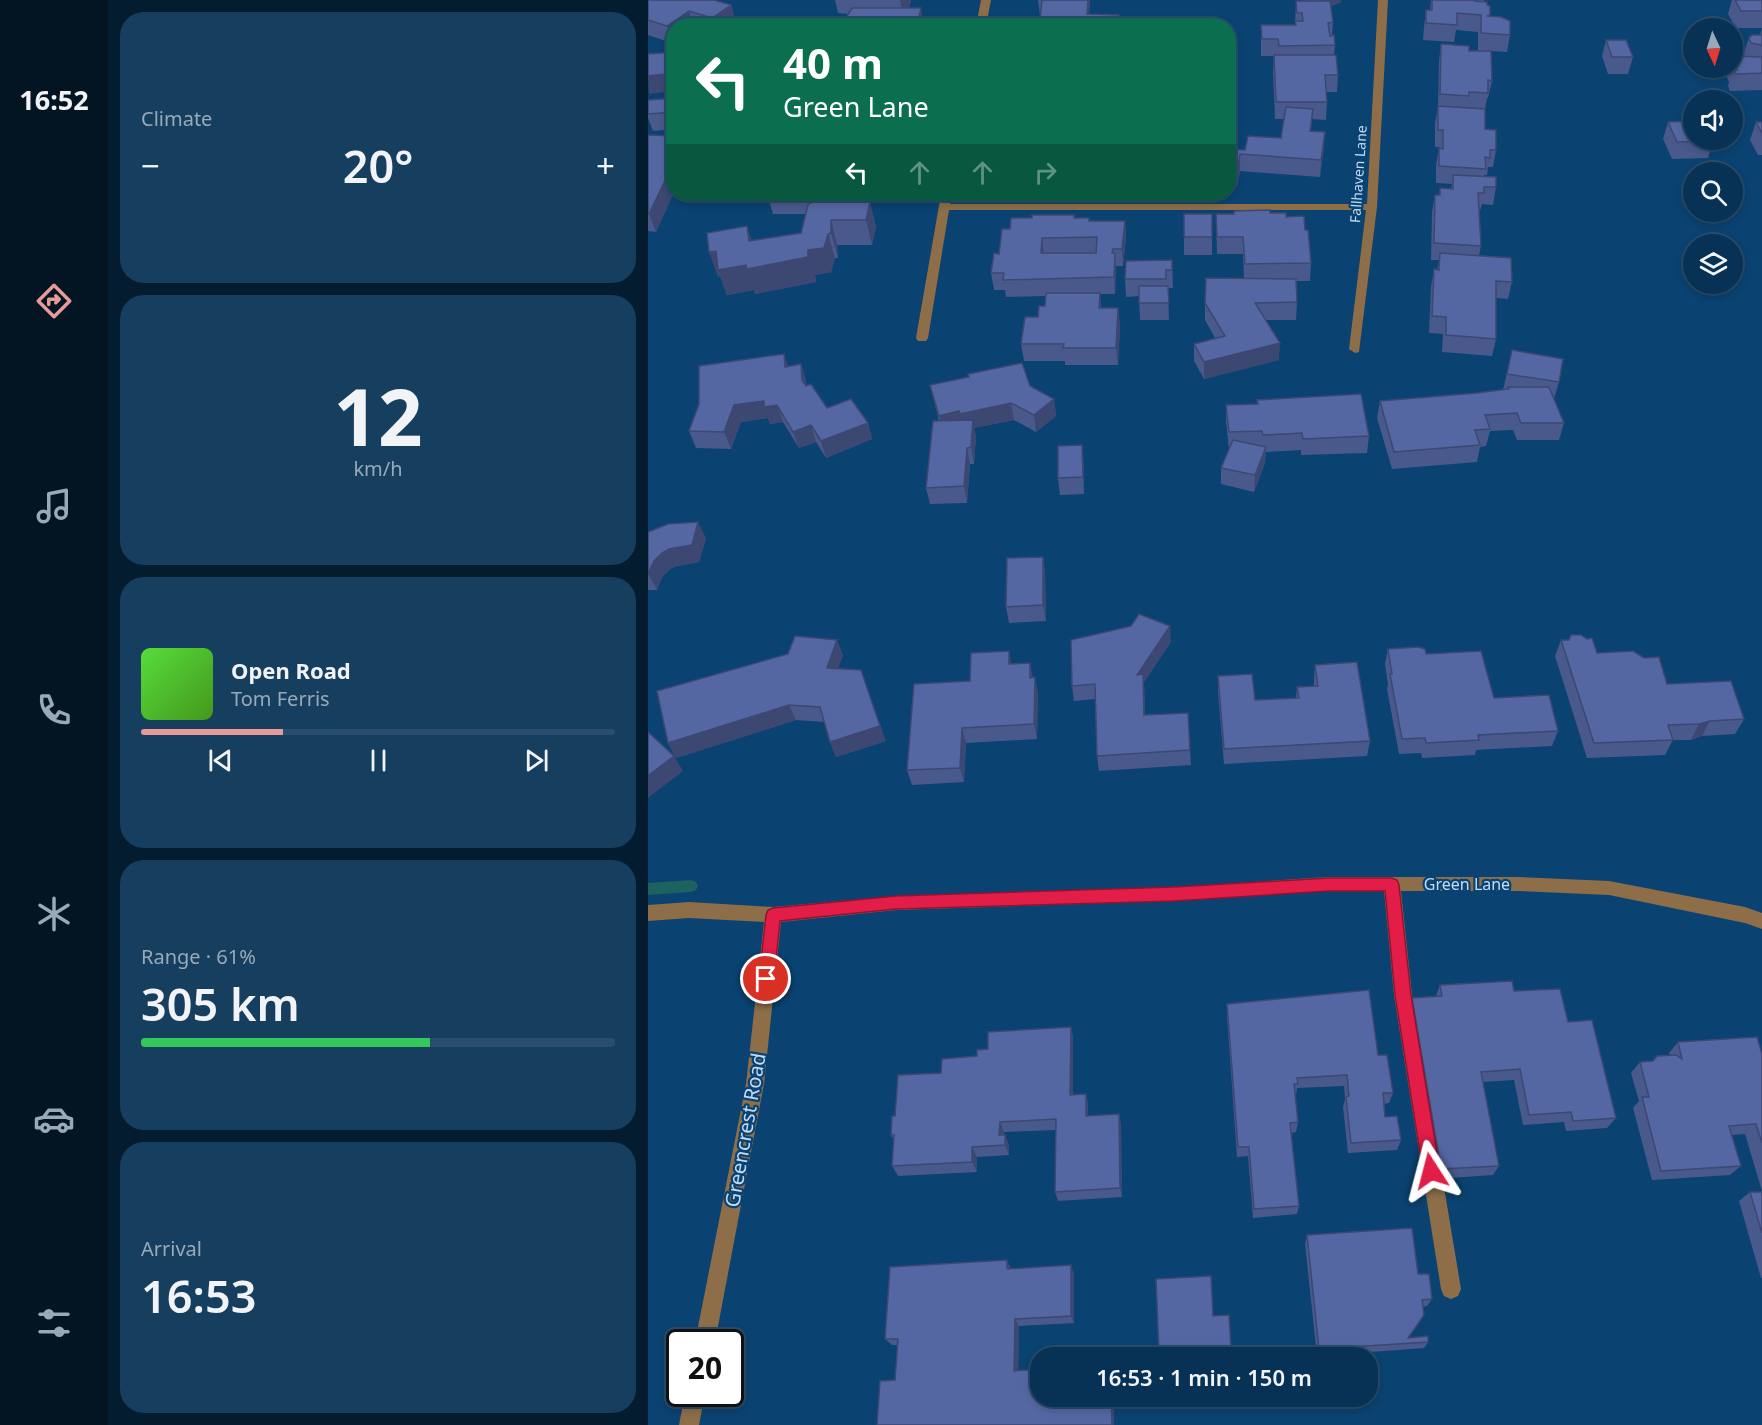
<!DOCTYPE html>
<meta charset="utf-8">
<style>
body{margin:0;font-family:"Noto Sans",sans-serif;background:#163e5f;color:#f1f3f6;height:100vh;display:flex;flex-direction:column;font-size:22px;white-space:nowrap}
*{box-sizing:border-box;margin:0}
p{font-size:20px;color:#98aab9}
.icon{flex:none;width:33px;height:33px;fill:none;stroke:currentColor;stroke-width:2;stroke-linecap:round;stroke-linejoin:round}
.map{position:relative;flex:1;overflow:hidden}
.details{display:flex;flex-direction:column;gap:12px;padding:12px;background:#041c2f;width:540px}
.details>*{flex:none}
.guide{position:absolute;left:18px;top:18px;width:570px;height:183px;border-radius:24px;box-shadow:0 3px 9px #0003,0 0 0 2px #294d6c;background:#0b6e4f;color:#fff;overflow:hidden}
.needle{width:39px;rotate:176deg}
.fabs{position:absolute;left:1035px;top:18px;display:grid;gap:12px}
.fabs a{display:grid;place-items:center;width:60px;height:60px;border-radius:50%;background:#083255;box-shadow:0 3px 9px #0003,0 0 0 2px #294d6c;font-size:30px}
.speed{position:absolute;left:18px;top:1329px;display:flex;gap:12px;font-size:30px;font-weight:700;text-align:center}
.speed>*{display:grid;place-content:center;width:78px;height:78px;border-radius:50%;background:#083255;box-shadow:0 3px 9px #0003,0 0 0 2px #294d6c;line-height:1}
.speed .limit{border:3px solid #111;border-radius:9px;background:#fff;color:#111}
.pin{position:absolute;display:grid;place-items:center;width:51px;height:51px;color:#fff;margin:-26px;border:3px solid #fff;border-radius:50%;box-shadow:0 2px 6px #0007}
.me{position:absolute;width:66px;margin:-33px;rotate:351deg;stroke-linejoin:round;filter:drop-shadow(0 0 4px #0008)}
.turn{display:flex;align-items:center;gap:21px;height:126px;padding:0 18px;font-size:27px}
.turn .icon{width:78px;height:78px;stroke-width:2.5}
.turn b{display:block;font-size:42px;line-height:51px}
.lanes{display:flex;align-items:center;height:57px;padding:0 18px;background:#0003;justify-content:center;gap:30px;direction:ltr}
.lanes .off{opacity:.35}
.big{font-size:45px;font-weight:600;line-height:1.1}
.details .card{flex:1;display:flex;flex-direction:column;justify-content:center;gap:9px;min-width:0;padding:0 21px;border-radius:24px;background:#163e5f}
.details .dial{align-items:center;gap:0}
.dial b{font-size:78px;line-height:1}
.song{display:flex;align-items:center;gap:18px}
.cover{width:72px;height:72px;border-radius:9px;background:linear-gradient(135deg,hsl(110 70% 55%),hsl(100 70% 35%))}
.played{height:6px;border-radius:3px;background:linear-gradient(90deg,#e69b98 30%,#294d6c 30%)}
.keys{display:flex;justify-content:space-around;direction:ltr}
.heat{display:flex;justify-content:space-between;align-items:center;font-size:33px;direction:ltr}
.charge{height:9px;border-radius:4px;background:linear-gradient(90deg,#34c759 61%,#294d6c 0)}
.trip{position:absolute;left:382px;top:1347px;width:348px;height:60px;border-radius:24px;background:#083255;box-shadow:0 3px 9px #0003,0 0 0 2px #294d6c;font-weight:600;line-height:60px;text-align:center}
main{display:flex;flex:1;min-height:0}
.tabs{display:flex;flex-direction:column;width:108px;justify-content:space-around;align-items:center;background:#031422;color:#98aab9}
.tabs .icon{width:42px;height:42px}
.tabs .current{color:#e69b98}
.tabs b{font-size:27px;color:#f1f3f6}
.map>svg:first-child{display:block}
</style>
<main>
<nav class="tabs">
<b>16:52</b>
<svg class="icon current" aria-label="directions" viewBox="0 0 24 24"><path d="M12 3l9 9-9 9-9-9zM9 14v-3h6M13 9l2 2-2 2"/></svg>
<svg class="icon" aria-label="music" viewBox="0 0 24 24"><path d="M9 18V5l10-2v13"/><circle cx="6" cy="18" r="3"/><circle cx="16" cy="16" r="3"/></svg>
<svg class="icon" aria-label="phone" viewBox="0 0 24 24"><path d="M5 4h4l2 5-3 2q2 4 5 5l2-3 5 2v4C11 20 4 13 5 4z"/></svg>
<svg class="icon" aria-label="climate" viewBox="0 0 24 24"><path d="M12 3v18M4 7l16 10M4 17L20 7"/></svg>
<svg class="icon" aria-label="car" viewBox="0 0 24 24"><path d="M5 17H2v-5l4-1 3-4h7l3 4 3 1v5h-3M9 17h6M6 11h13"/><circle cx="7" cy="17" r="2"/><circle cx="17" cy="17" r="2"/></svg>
<svg class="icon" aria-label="filters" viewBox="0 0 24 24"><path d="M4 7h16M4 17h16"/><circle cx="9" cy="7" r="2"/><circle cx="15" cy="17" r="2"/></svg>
</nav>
<section class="details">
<div class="card"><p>Climate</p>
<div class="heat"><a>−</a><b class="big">20°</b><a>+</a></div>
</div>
<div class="card dial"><b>12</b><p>km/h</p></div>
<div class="card">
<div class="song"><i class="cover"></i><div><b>Open Road</b><p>Tom Ferris</p></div></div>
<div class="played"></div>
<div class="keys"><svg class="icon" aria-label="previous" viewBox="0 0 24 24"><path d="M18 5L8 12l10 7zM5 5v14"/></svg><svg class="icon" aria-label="pause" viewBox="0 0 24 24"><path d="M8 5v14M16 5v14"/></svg><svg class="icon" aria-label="next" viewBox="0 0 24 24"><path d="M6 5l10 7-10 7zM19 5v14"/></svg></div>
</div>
<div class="card"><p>Range · 61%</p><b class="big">305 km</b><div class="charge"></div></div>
<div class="card"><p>Arrival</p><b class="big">16:53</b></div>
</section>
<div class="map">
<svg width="1114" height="1425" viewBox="0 0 1114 1425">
<rect width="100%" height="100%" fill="#0a4271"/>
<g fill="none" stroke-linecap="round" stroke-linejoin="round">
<path fill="#1c625e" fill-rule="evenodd" d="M43 880 48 882 50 886 48 890 43 892 0 895V883Z"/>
<path fill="#8d6e49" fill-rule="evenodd" d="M333 0H343L338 26H328Z
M730 0H740L729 207 711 352 707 353 701 349 718 210H301L280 338 278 341H270L268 338 293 194H303L302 204H719Z
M680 877H870L961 881 1097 907 1114 913V929L1097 923 961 895 870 891H753L764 995 813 1289 810 1296 803 1299 796 1296 793 1289 746 995 736 891H680L526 901 248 910 133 922 116 1084 67 1342H47L98 1084 116 922 41 918 0 921V905L41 902 125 907 248 896 526 887Z
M37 1394H57L51 1425H31Z"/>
</g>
<path fill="#49598c" d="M0 0 83 5 88 22 82 26H26V42L24 43 0 35Z
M187 0H263L261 8H273L275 26H201L199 16 200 14 190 13Z
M390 0H442L441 14 472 26H393L392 15Z
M657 0H693V2L683 6 685 22 684 35 687 45 686 55 690 75 689 92H678L679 102 678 120 664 119 663 131 677 132 672 177 592 171 589 186 580 185V149L597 150 633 138 636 119H627L625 72 626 56H613V25H647L648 1H658Z
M783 0H836V2L839 5 842 16 862 35 859 52 843 51 844 81 840 98H839L837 110V129L848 150 845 167H840L839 175H836V177L848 187 845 205 834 204 832 211H831L833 246 831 255 864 282 860 299 848 298V339L844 356 794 352 795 334 781 333 783 287 786 269 789 270 791 260H783L784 212 787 195H791L792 188 803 189 804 184 788 183V165L791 148H792V147H787V123L790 107 791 61 793 44 821 51 830 50V32L808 30 806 42 775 40 776 27 778 10H782Z
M1084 0H1114V28H1088L1080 14Z
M1114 28V90L1082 91 1080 86 1081 82 1077 73 1078 68H1084V56H1095V55L1101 38 1112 35Z
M958 40 985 57 980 74H960L954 56Z
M26 98V129L5 131 0 118V100Z
M1020 122 1065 141 1060 158 1024 159 1015 139Z
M1108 122H1114V155H1110L1102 140Z
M0 135 26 136V192L8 232 0 231Z
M121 194H219L217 202 228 226 224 245H189L190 258H187L183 272 167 275 168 282 107 294 106 290 79 295 72 276 70 277 104 241 153 233 158 214H125L120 197Z
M564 214V255H536V237Z
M568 214 638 217 657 230 663 263 662 281H648L649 302 648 320H617L631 360 556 379 546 361V344L567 338 557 320V303L596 279 595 254H569Z
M426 218 441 221H477L478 238 475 266H468L467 294H452L453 308H470L472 326 470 365H417V361H376L373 344 397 306 398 296 358 297 357 290H346L343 273 362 229Z
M524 260 525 288H520L521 320H492L491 296 478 297 477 279Z
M864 350 911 382 906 399 916 423 911 440H869L865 430 842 431 838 446 832 447 829 462 744 469 729 418 732 401 829 393 855 390Z
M153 364 158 381V386L179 408 220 423 224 439 178 458 168 442 151 448 135 422 122 424 120 418 93 422 83 449 48 448 41 431 140 366Z
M282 385 382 386 406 399 408 416 388 432 366 420 326 428 328 437 326 464H322L319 503 282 504 278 488 291 421Z
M609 400 721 436 719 453 653 455V450L618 452 617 463 606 492 573 484V468L581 449 578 422V405L609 404Z
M436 461V494L412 495 410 478Z
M0 532 58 538 51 562 29 566 22 569 14 577 9 590H0Z
M395 557 397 573 398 621 361 623 358 607Z
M939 639 949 653 1096 719 1087 734 1054 736 1043 740H1025L1017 755 939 758 907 656 913 640Z
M523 642 496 682 497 715 542 750 543 765 451 771 449 756 447 699 426 701 424 686Z
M740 649 778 654 846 698 910 731 904 746 828 750 827 755 774 758 773 753 751 754 739 689 740 684 737 664Z
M195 655 190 668 238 741 188 757 182 742 176 722 148 720 28 758 20 743Z
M382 663 384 678 390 693 389 739 318 743 316 782 264 785 259 770 322 681 363 664Z
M667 665 722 741 719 756 576 764 570 692V676L607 700 648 698 649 687 666 686V680Z
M792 985 866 991 920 1022 968 1118 959 1128 918 1131 916 1122 875 1125 866 1080 835 1082 851 1166 845 1175 788 1179 760 1010 764 998 788 996Z
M579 1004 730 1055 745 1093 741 1103 736 1104 737 1117 753 1140 749 1150 700 1153 695 1107 697 1099 696 1086 649 1088 648 1095H647L650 1122 648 1132 643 1133 651 1206 649 1214 605 1218 600 1156 589 1157 579 1016Z
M423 1027 425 1039V1095L438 1094 440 1104V1115L473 1124 474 1197 410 1201 407 1192 408 1130 356 1132V1135L361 1145V1155L329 1157V1172L250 1176 244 1166 246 1140 243 1135 247 1116 293 1073 329 1056 340 1049Z
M1030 1042 1114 1054V1191L1097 1134 1084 1135 1093 1166 1082 1175 1004 1180 985 1108 991 1101 983 1073 992 1062 1005 1061 1022 1055 1021 1053Z
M1102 1192H1114V1278H1113L1091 1201Z
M659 1235 770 1274 784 1299 779 1306 775 1307 760 1338 780 1342 776 1348 669 1356 657 1244Z
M363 1268V1269L426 1273V1323L371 1326 370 1371 393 1396H424V1400L466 1402V1425L247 1380 250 1345H244L237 1339Z
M565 1316 583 1349 582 1356 545 1358H512L511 1353Z"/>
<path fill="#3c4872" d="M252 0H263V2L260 10 255 15Z
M440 0H442V2L440 26 439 14Z
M672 0H693V2L672 11Z
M83 5 88 22 82 26H66L64 18Z
M273 8 275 26H269Z
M41 11 45 26H26V42L24 43 19 26Z
M26 73V91L1 94 0 76Z
M677 132 676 149 672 177 673 160Z
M592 154V171L589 186 590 168Z
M22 170 26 180V192L8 232 1 214Z
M211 194H219L215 212 211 195Z
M222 202 228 226 224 245 218 220Z
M183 220 189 245 190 258 183 233Z
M477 221 478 238 475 266 474 249Z
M99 226 107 251 101 241Z
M180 234 187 258 183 272 167 275 168 282 107 294 106 290 79 295 72 276 70 277 61 252Z
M394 238 396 255 393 253Z
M467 253 468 270 467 294 466 277Z
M470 308 472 326 470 365 468 348Z
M632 343 631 360 556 379V362Z
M136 354 142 371 137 367Z
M153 364 158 381 159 397 154 380Z
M406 399 408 416 388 432 386 415Z
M116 401 129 405 135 422 122 424 120 418 93 422 83 449 76 432 86 405Z
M363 403 366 420 326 428 328 437 326 464 323 447 315 431 312 414Z
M311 411 315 428 295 433 291 416Z
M220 423 224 439 178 458 173 441Z
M163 425 168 442 151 448 145 432Z
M434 445 436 461V494L435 477Z
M618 447 617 463 606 492 607 475Z
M319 448 322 464 319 503 316 486Z
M50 522 58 538 51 562 29 566 22 569 14 577 9 590 0 574 6 561Z
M395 557 397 573 398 621 395 605Z
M522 626 523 642 496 682 497 730 489 675Z
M189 640 195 655 185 683 179 668Z
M361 651 364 667 361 664Z
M382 663 385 678H382Z
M213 670 238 741 188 757 182 742Z
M387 677 390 693 389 739 386 724Z
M141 705 148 720 28 758 20 743Z
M1062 721 1054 736 1043 740 1051 724Z
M314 728 318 743 316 782 312 768Z
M26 756 35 771 0 798V776Z
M423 1027 425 1039V1105L422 1095Z
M438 1094 440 1104V1126L438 1116Z
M471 1114 473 1124 474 1197 472 1188Z
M352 1122 356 1132V1145L351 1135Z
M357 1135 361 1145V1155L357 1145Z
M324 1147 329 1157V1172L324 1162Z
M359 1260 363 1268V1277L359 1269Z
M423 1265 426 1273V1323L423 1316Z
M367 1319 371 1326 370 1377 366 1371Z
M463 1397 466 1402V1425H464Z"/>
<path fill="#5567a3" stroke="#3c4872" stroke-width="1.5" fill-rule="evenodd" d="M0 0H66L83 5 64 18 41 11 19 26 0 20Z
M394 0H440L439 14 471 15V26H407L408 19H392Z
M784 0H827V1L839 2V5L842 6V15L839 16 853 17 862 21V35L833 33V15L809 13V25L778 23V10H784Z
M1087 0H1114V11H1093Z
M648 1H682L685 22 680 23 682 36 686 35 687 45 631 46 630 39H614L613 25H648L647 21H655L654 13H649Z
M204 8H273L269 26H223L225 19H201L199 16Z
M491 24H518V26H491Z
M1104 35H1114V46L1113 45 1103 43 1101 38Z
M958 40H978L985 57H964Z
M793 44 821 46V51H843L844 81 840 80V93L821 92V96L792 94Z
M26 52V73L0 76V54Z
M626 55H688L690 75H677L679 102H628Z
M1084 56 1114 57V73L1088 74 1086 69 1089 70 1084 60Z
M26 98V112L0 114V100Z
M790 106 837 109V129L848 130V150H842V158L837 157 838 169 791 166V148L795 149V130H790Z
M638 107 665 109 662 131 677 132 673 160 592 154 590 168H580V149L597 150 600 136 633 138Z
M1046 121V140H1065V141L1029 142 1020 122Z
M1108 122H1114V134Z
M0 135 26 136V170H22L1 214H0Z
M805 175 848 177V187H836V193H830L833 246 786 243 787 195H792V188L805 189Z
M121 194H211V195L169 197H120Z
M164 202H222L218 220H183V233L180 234 176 248 160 250V257L99 269 98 265 70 270 68 251 61 252 59 233 99 226 101 241 153 233 160 205Z
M622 210V213H638V217L656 216 657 230H660L663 263 597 264 595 237H569L568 214H586V211Z
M536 214H564V237H536Z
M384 215H426V218H441V221H477L474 249H465L464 253H467L466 277 355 280 356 273H343L346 253 351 254 354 229H362L363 218H384ZM449 237 448 253H393L394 238Z
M792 253 863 258 864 282 848 281V339L798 335V317L784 316 786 269 791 270Z
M524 260V270H518V279H477L478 261Z
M558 278 648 279 649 302 607 303 632 343 556 362 546 344 577 336 557 303Z
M491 286H520L521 303H491Z
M398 293H452L451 308H470L468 348H415L416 344H373L377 317H390L391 306H397Z
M864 350 915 359 911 382 859 374Z
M136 354 137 367 153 364 154 380 158 386 163 384 179 408 203 399 220 423 173 441 163 425 145 432 129 405 116 407V401L86 405 76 432 41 431 51 404V366Z
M374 363 382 386 406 399 386 415 363 403 312 414 311 411 291 416 282 385 321 377 320 374Z
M860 387H901L916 423H873L869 413 837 415 842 429 827 430 832 445 746 452 732 401 829 393 861 389Z
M713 394 721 436 655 439 654 433 615 435 614 431 581 432 578 405 610 404 609 400Z
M325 420 323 447 319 448 316 486 278 488 285 421Z
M585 440 618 447 607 475 573 468Z
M434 445 435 477 410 478V446Z
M50 522 44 545 21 549 14 553 6 561 0 574V532L20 524Z
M395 557V605L358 607 359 558Z
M491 614 522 626 489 675 495 674 496 715 540 713 542 750 449 756 447 684 424 686 423 640 483 626Z
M923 635H933L939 639 944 638 949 653 985 651 996 658 1011 657 1019 684 1083 681 1096 719 1062 721 1051 724 1020 725 1025 740 946 743 913 640H921Z
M147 636 189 640 179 668 213 670 232 726 182 742 172 707 141 705 20 743 9 691 140 654Z
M770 647 777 649 778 654 833 651 846 698 901 695 910 731 830 735 831 740 778 743 777 738 754 739 742 674H744L740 649Z
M361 651V664L382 663V678L387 677 386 724 314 728 312 768 259 770 266 684 322 681 323 653Z
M709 662 722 741 576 749 570 676 604 674 607 700 651 698 649 687 670 686 667 665Z
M0 732 26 756 0 776Z
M864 981 866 991 912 989 920 1022 944 1020 968 1118 925 1121 923 1112 881 1115 872 1069 833 1072 851 1166 793 1169 764 998 794 996 792 985Z
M721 990 730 1055H739L745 1093H735L737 1117 749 1116 753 1140 703 1143 698 1097 701 1096 699 1075 649 1078 650 1084H646L650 1122 642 1123 651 1206 606 1209 601 1147H590L579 1004Z
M423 1027 422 1095 438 1094V1116L471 1114 472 1188 407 1192 408 1119 352 1122 351 1135H357V1145L324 1147V1162L244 1166 246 1135H243L244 1116H247L250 1075 293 1073 294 1059 329 1056V1050L340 1049V1032Z
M1109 1037 1114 1054V1143L1108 1124 1081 1126 1093 1166 1013 1171 994 1097H1001L992 1062 1005 1061 1009 1056 1028 1055 1034 1059 1030 1042Z
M1102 1192H1114V1233Z
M764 1228 770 1274H781L784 1299 774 1300 776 1315 760 1338 780 1336V1342L671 1349 659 1235Z
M359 1260V1269L423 1265V1316L367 1319 366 1371 393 1369V1396H421V1400L463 1397 464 1425H229L232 1381 247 1380 250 1339H237L242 1267Z
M563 1276 565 1316 581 1315 583 1349 511 1353 508 1279Z"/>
<path fill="#e11d48" stroke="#92132f" stroke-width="1.5" d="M680 878H744L749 880 751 885 763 995 792 1171 789 1177 783 1180 777 1177 775 1171 747 995 737 891H680L526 901 248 909 132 921 126 979 124 984 118 986 113 984 111 979 118 915 120 910 125 908 248 896 526 887Z"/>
<g text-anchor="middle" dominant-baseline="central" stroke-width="4.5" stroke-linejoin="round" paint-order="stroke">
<g font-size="14" fill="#c1dcf9" stroke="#0a4271">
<text transform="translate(710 174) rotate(-86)">Fallhaven Lane</text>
</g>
<g font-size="16" fill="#c1dcf9" stroke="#0a4271">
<text x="819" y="884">Green Lane</text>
</g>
<g font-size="20" fill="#c1dcf9" stroke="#0a4271">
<text transform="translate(97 1130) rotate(-80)">Greencrest Road</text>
</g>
</g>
</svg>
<div class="fabs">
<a><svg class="needle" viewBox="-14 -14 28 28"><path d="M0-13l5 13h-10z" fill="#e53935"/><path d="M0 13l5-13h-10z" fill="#98aab9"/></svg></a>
<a><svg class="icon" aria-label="sound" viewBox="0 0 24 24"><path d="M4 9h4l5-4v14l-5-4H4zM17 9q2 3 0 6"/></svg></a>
<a><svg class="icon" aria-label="search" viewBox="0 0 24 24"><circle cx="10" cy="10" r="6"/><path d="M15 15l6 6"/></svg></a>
<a><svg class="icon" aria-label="layers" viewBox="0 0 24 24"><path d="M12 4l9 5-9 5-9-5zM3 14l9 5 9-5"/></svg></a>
</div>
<div class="speed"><div class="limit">20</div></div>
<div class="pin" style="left:118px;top:979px;background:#d93025"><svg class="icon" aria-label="arrive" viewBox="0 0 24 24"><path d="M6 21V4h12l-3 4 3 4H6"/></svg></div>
<svg class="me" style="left:783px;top:1171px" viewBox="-20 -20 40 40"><path d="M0-17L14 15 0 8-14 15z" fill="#e11d48" stroke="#fff" stroke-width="4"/></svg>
<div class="trip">16:53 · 1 min · 150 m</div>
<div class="guide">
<div class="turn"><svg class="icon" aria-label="left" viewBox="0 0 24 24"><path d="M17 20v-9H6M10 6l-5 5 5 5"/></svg><div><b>40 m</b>Green Lane</div></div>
<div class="lanes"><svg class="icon" aria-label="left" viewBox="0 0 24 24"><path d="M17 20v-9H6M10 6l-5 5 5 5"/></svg><svg class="icon off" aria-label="ahead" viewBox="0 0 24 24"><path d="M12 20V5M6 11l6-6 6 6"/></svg><svg class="icon off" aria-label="ahead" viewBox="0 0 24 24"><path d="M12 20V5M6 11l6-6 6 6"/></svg><svg class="icon off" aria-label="right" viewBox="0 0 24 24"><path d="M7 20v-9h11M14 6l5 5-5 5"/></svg></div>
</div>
</div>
</main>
